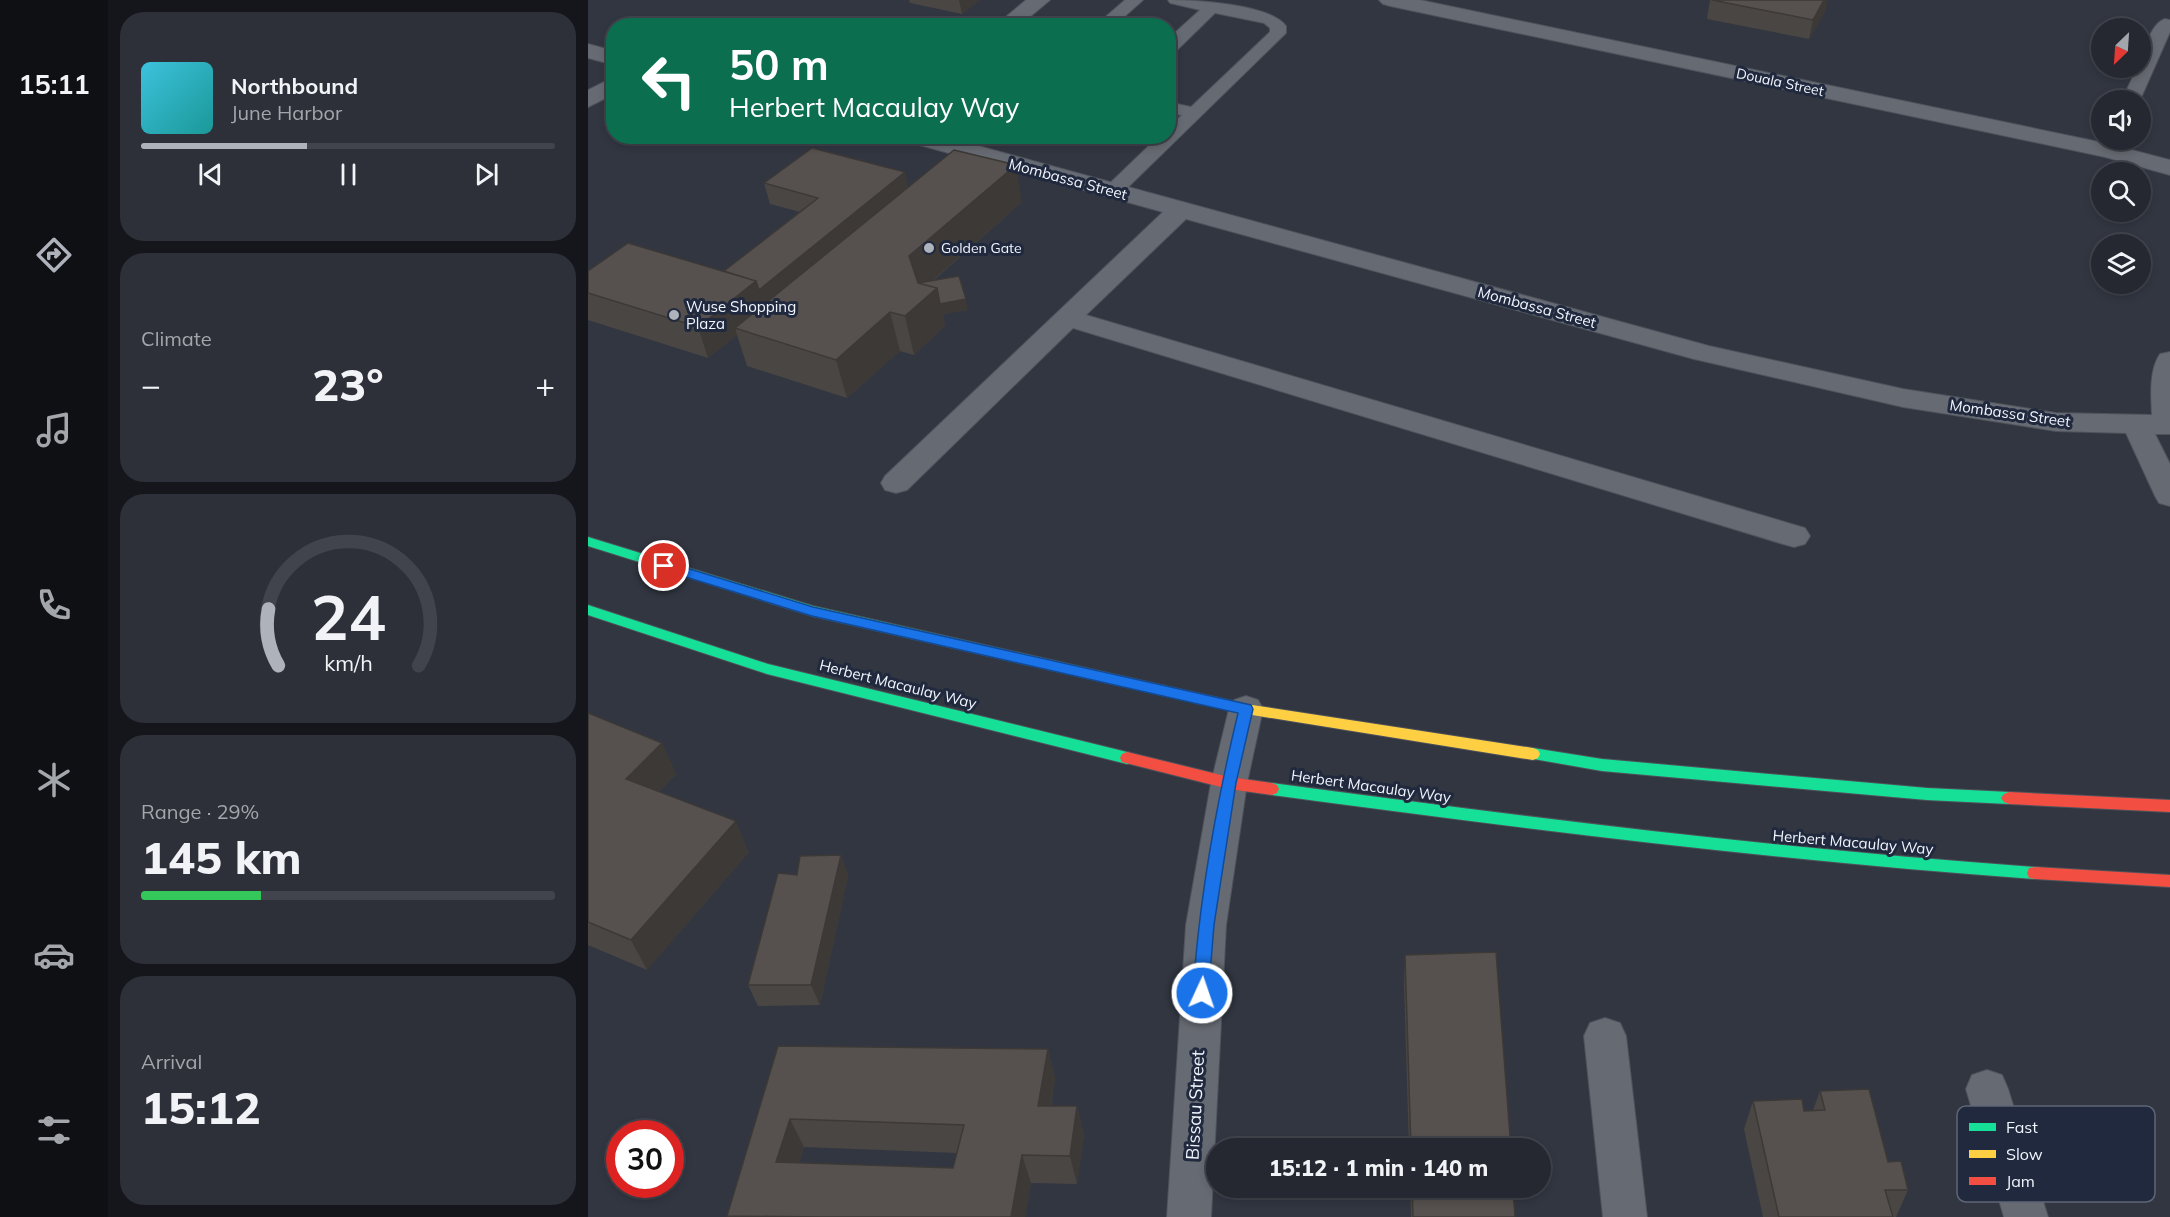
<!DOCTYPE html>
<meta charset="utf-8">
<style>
body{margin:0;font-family:Mulish,sans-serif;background:#2d3039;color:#f1f3f6;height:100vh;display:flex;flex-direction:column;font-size:22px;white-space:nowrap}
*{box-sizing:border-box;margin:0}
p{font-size:20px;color:#a3a6ab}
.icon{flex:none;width:33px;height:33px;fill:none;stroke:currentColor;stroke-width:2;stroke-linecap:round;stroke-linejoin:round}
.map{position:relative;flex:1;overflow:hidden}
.panel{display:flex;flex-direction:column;gap:12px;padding:12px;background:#14161b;width:480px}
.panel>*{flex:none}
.guide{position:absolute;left:18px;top:18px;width:570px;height:126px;border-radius:24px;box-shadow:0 3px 9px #0003,0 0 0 2px #42444d;background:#0b6e4f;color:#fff;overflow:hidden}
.needle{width:39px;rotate:205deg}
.buttons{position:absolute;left:1503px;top:18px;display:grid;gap:12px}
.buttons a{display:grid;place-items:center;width:60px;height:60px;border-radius:50%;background:#252831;box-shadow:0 3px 9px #0003,0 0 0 2px #42444d;font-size:30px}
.speed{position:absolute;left:18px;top:1120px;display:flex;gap:12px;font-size:30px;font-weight:700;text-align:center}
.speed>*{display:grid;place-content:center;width:78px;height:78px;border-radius:50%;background:#252831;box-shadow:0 3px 9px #0003,0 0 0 2px #42444d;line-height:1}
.speed .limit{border:9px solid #d22;background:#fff;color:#111}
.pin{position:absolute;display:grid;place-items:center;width:51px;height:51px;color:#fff;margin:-26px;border:3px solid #fff;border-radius:50%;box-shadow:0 2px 6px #0007}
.me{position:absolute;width:66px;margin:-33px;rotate:3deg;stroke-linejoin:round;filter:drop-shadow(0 0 4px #0008)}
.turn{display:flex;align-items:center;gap:21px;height:126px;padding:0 24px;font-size:27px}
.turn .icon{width:78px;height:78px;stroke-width:2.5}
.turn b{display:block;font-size:42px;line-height:51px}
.big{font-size:45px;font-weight:800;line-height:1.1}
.panel .widget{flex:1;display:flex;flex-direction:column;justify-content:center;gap:9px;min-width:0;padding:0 21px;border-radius:24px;background:#2d3039}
.panel .dial{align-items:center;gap:0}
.dial svg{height:156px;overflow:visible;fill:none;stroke:#42444d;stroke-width:7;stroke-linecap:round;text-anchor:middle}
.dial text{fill:#f1f3f6;stroke:none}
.song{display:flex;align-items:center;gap:18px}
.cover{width:72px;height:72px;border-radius:9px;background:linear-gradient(135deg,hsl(190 70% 55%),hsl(180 70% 35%))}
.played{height:6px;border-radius:3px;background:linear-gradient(90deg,#aeb2bb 40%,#42444d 40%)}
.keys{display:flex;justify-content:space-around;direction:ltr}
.heat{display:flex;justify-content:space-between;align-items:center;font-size:33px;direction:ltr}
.charge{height:9px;border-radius:4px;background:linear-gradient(90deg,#34c759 29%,#42444d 0)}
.trip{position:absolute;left:618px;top:1138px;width:345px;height:60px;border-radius:30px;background:#252831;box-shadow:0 3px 9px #0003,0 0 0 2px #42444d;font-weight:800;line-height:60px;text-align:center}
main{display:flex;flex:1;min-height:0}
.tabs{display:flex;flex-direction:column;width:108px;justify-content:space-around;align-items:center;background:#0f1014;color:#a3a6ab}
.tabs .icon{width:42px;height:42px}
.tabs .active{color:#aeb2bb}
.tabs b{font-size:27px;color:#f1f3f6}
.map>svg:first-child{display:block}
</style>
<main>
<nav class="tabs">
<b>15:11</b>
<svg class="icon active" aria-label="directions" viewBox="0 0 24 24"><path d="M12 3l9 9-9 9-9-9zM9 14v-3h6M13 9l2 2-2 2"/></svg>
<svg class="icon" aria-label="music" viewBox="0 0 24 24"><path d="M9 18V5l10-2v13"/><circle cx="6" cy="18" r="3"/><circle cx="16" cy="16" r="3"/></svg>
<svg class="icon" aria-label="phone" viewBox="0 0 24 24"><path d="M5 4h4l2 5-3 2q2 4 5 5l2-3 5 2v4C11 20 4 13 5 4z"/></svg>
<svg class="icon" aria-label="climate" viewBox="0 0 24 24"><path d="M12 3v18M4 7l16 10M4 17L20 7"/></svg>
<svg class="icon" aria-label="car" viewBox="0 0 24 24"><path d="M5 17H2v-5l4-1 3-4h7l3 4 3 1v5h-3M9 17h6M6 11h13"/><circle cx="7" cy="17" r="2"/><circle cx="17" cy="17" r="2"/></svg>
<svg class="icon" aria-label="filters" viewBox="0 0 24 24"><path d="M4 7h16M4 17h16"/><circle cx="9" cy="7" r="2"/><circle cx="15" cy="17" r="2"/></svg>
</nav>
<section class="panel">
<div class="widget">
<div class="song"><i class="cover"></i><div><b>Northbound</b><p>June Harbor</p></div></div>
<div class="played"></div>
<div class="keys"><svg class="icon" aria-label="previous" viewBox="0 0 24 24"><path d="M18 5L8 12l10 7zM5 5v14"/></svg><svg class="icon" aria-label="pause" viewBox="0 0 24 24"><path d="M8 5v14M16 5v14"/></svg><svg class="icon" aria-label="next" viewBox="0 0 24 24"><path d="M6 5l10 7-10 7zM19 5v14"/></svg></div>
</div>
<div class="widget"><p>Climate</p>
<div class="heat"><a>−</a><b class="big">23°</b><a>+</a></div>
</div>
<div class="widget dial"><svg viewBox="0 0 100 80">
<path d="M14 69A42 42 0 1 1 86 69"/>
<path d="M14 69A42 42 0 0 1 9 40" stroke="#aeb2bb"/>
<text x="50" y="56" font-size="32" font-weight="700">24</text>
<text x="50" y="72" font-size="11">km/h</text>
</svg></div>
<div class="widget"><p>Range · 29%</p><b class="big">145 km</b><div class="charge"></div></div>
<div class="widget"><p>Arrival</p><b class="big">15:12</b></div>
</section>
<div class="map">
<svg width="1582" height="1217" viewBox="0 0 1582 1217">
<rect width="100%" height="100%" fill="#313641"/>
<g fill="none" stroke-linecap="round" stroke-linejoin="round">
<defs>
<path id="lane" d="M537 0H555L526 26H507Z
M580 0C607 0 682 4 698 26V33L532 195H518L515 191 518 187 571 136H580V128L594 115 580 113V102L603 107 682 32V28L676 23 627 13 586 53 580 54V39L612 10 582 3Z
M1577 19 1582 20V32L1552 100H1534L1549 68H1552C1552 55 1564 22 1577 19Z
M1517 140H1535L1528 155 1521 157 1512 151Z"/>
<path id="street" d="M438 0H462L431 26H407Z
M791 0H832L1521 144 1582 160V175L1517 157 802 6 795 4Z
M0 44 26 51V65L0 58Z
M26 77V94L0 107V90Z
M313 136H354L1121 346 1315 389 1468 413 1564 415C1563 396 1561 370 1572 354L1582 352V434H1567L1582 464V506L1571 503 1567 496 1538 433 1468 431 1315 407 1106 359 598 219 498 315 1217 528 1222 536 1217 544 1206 547 1195 544 485 328 319 490 308 493 297 490 293 483 297 476 575 212 317 141Z
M658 696 670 700 675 709 659 783 638 925 623 1217H579L598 925 623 783 641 709 646 700Z
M1017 1018 1032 1023 1038 1036 1059 1217H1015L996 1036 1002 1023Z
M1399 1070 1414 1075 1420 1089 1460 1217H1416L1378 1089 1384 1075Z"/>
<path id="fast" d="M0 537 225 606 573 685 578 686 580 690 578 694 573 695 224 616 0 546Z
M0 605 180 664 539 752 544 754 546 758 544 762 539 764 179 674 0 615Z
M945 748 1014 759 1339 788 1421 792 1426 794 1429 798 1426 802 1421 804 1339 800 1014 771 940 758 938 754 940 750Z
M684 783C938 817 1191 849 1447 867L1453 868 1455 873 1453 878 1447 879C1191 861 938 829 684 795L679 793 677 789 679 785Z"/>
<path id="slow" d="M573 685 658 704 945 748 950 750 952 754 950 758 945 760 658 714 568 694 566 690 568 686Z"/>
<path id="jam" d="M539 752 641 777 684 783 689 785 691 789 689 793 684 795 641 789 534 762 532 758 534 754Z
M1421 792 1582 800V812L1421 804 1416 802 1413 798 1416 794Z
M1447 867 1582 875V887L1447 879 1441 878 1439 873 1441 868Z"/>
</defs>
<use href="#lane" stroke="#4e525a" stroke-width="2"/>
<use href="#street" stroke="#4e525a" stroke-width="2"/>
<use href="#fast" stroke="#4e525a" stroke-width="2"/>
<use href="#slow" stroke="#4e525a" stroke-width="2"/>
<use href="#jam" stroke="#4e525a" stroke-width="2"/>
<use href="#lane" fill="#666a72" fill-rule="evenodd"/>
<use href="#street" fill="#666a72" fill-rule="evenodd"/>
<use href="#fast" fill="#16e098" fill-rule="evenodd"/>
<use href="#slow" fill="#ffcf43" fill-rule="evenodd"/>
<use href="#jam" fill="#f24e42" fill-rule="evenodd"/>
</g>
<path fill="#4a4643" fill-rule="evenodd" d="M321 0H392L374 14 322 3Z
M1122 0 1238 10 1221 39 1119 19Z
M176 183 321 187 434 202 346 280 380 310 355 314 357 326 326 355 312 351 259 398 159 366 149 335 120 358 0 320V271H136L212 212 182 204Z
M0 713 74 743 88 774 71 792 161 852 59 970 0 945Z
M253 855 260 876 232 1005 170 1006 160 985 209 875Z
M817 955 923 1149H821L816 985Z
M190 1046 460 1049 467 1078 463 1106H489L496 1135 489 1184 443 1183 437 1217H140L139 1216ZM216 1147 369 1153 365 1168 211 1163Z
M1232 1091 1300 1162 1320 1190 1308 1217H1175L1156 1129 1165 1101 1216 1111 1225 1110Z
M822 1188H925L927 1217H823Z"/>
<path fill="#3c3937" d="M371 0H392L374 14Z
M1236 0H1240L1238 10 1221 39 1225 20Z
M428 165 434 202 330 293 321 256Z
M317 172 322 193 147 328 149 335 120 358 110 327 168 281Z
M349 288 378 299 380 310 355 314 357 326 326 355 317 316Z
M302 312 312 351 259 398 248 360Z
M74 743 88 774 53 810 38 779Z
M148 821 161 852 59 970 43 940Z
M253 855 260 876 232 1005 223 985Z
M460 1049 467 1078 458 1134 450 1106Z
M489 1106 496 1135 489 1184 482 1156Z
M202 1119 216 1147 203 1190 188 1162Z
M434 1155 443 1183 437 1217H423Z"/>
<path fill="#56514e" stroke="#3c3937" stroke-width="1.5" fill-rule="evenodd" d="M1124 0H1236L1225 20Z
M224 148 317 172 171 290 168 281 136 271 230 198 176 183Z
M366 150 428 165 321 256 330 283 349 288 317 316 302 312 248 360 147 328Z
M40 243 168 281 110 327 0 293V271Z
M371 276 378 299 352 304 349 288 330 283Z
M0 713 74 743 38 779 148 821 43 940 0 922Z
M253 855 223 985H160L190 873 209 875 212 856Z
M908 952 923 1149H823L817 955Z
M190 1046 460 1049 450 1106H489L482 1156 434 1155 423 1217H234L139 1216ZM202 1119 376 1125 365 1168 188 1162Z
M1281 1089 1300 1162 1313 1161 1320 1190H1297L1305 1217H1191L1165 1101 1214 1099 1216 1111 1237 1110 1232 1091Z
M824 1188H925L927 1217H825Z"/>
<path fill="#1a73e8" stroke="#114b97" stroke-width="1.5" d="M76 561 225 607 663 705 665 709 648 783 626 925 620 998 614 1000 608 998 605 993C611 898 628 805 650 713L224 616 72 569V562Z"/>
<g fill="#aeb2bb" stroke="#20293d" stroke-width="2">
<circle cx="341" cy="248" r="6"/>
<circle cx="86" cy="315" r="6"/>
</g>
<g text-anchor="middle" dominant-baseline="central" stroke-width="6" stroke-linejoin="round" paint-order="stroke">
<g font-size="14" fill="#f1f5fd" stroke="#20293d">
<text transform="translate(1192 82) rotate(12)">Douala Street</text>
</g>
<g font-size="14" fill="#f1f5fd" stroke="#20293d" text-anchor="start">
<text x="353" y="248">Golden Gate</text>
</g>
<g font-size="15" fill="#f1f5fd" stroke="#20293d">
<text transform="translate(480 179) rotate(15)">Mombassa Street</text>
<text transform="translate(949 307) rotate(15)">Mombassa Street</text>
<text transform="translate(1422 413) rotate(8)">Mombassa Street</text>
<text transform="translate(310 684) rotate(14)">Herbert Macaulay Way</text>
<text transform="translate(783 786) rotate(8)">Herbert Macaulay Way</text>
<text transform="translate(1265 842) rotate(5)">Herbert Macaulay Way</text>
</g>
<g font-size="15" fill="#f1f5fd" stroke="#20293d" text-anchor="start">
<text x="98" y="306">Wuse Shopping<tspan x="98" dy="17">Plaza</tspan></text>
</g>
<g font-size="18" fill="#f1f5fd" stroke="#20293d">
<text transform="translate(607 1105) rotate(-87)">Bissau Street</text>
</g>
</g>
<rect x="1369" y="1106" width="198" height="96" rx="9" fill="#20293d" stroke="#5f6677" stroke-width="1.5"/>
<rect x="1381" y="1123" width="27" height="8" fill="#16e098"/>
<rect x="1381" y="1150" width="27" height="8" fill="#ffcf43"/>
<rect x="1381" y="1177" width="27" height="8" fill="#f24e42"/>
<g font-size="16" fill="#f1f5fd">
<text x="1418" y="1133">Fast</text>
<text x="1418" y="1160">Slow</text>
<text x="1418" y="1187">Jam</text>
</g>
</svg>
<div class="buttons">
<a><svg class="needle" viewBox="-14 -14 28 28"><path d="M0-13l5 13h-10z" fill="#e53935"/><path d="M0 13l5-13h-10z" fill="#a3a6ab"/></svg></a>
<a><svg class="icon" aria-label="sound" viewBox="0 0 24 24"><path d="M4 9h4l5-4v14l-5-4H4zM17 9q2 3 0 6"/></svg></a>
<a><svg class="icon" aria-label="search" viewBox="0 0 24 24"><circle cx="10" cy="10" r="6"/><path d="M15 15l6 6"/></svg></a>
<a><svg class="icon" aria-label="layers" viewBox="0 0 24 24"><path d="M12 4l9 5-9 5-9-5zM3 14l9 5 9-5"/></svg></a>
</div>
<div class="speed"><div class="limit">30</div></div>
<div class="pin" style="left:76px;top:566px;background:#d93025"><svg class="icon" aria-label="arrive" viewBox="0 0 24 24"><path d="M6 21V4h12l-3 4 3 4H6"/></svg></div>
<svg class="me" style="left:614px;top:993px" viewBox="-20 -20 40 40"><circle r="17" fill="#1a73e8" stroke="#fff" stroke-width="3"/><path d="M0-11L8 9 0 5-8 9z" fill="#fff"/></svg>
<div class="trip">15:12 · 1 min · 140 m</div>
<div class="guide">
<div class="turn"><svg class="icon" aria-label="left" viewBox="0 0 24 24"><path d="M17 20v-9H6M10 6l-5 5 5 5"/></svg><div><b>50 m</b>Herbert Macaulay Way</div></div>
</div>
</div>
</main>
